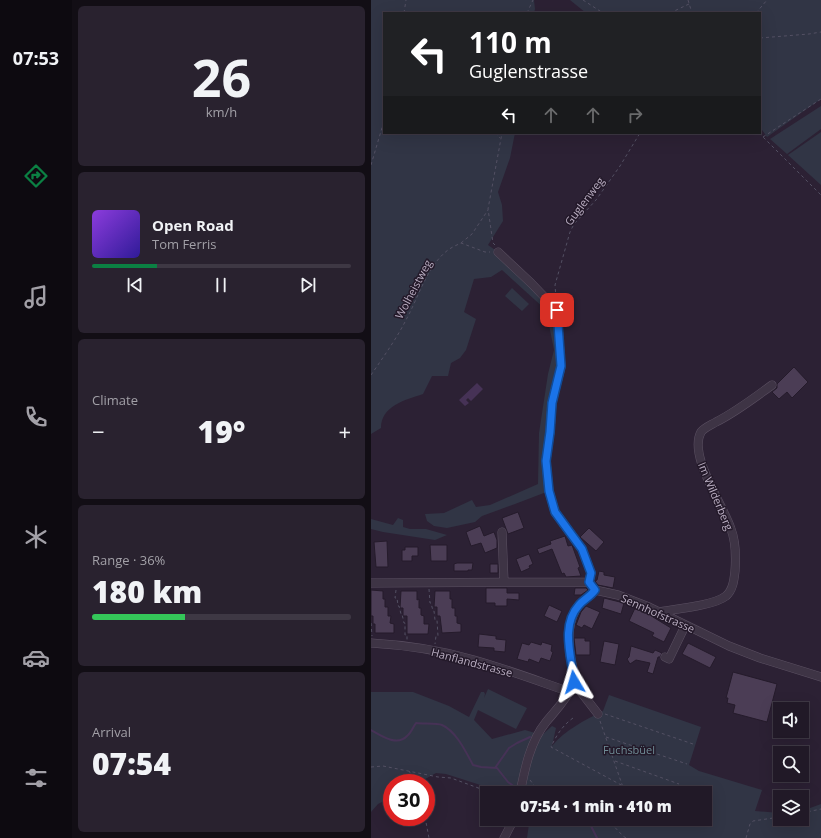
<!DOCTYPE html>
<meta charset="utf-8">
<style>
body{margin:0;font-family:"Open Sans",sans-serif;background:#29222f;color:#f1f3f6;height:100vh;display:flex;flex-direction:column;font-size:15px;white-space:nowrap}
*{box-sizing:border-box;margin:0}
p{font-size:13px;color:#a2a0a7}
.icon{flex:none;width:22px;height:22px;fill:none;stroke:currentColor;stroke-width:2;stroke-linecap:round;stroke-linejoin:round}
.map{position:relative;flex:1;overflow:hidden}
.side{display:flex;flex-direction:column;gap:6px;padding:6px;background:#120e15;width:299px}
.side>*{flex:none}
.guide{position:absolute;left:12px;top:12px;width:378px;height:122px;border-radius:0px;box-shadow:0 4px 16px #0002,0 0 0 1px #3e3844;background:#202124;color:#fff;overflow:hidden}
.tools{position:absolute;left:402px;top:702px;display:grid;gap:8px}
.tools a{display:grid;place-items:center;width:36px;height:36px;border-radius:0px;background:#211927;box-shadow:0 4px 16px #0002,0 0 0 1px #3e3844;font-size:20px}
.speed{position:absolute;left:12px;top:774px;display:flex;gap:8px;font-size:20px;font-weight:700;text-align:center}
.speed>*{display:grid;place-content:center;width:52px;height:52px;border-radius:50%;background:#211927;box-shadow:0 4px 16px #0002,0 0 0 1px #3e3844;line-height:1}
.speed .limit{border:6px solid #d22;background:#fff;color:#111}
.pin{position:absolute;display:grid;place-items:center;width:34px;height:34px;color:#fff;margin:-17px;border-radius:8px;box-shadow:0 2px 6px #0006}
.me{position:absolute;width:44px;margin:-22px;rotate:353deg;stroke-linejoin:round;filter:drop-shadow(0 0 3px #0008)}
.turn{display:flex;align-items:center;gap:14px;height:84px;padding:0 20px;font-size:18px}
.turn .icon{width:52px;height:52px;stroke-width:2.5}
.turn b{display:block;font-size:28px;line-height:34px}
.lanes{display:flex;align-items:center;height:38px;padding:0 20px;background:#0003;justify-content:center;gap:20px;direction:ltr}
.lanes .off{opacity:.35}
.big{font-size:30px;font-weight:800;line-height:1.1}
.side .widget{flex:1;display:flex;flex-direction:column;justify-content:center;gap:6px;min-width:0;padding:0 14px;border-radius:6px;background:#29222f}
.side .dial{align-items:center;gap:0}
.dial b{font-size:52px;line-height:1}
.song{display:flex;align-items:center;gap:12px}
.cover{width:48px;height:48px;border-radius:6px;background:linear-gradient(135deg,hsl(270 70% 55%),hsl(250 70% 35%))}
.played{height:4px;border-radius:2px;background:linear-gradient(90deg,#0b8043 25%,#3e3844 25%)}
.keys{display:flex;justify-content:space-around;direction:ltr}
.heat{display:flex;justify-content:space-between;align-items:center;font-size:22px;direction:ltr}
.charge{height:6px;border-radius:3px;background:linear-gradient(90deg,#34c759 36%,#3e3844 0)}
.trip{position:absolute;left:109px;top:786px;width:232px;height:40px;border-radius:0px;background:#211927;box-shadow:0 4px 16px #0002,0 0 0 1px #3e3844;font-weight:800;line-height:40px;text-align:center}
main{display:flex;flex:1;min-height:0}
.menu{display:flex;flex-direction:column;width:72px;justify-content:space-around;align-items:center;background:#0d0a10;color:#a2a0a7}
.menu .icon{width:28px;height:28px}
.menu .active{color:#0b8043}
.menu b{font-size:18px;color:#f1f3f6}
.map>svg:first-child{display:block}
</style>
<main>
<nav class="menu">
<b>07:53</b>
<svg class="icon active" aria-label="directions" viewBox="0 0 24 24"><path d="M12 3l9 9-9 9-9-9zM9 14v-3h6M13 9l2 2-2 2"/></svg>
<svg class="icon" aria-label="music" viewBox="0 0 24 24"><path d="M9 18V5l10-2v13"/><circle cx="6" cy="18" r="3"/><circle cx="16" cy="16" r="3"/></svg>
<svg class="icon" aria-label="phone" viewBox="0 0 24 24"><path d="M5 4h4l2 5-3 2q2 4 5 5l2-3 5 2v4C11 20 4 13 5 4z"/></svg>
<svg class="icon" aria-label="climate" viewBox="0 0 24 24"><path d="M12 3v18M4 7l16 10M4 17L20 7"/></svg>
<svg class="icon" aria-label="car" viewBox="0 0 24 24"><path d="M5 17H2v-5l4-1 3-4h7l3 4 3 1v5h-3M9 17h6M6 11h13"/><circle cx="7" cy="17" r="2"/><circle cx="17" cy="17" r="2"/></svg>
<svg class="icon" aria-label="filters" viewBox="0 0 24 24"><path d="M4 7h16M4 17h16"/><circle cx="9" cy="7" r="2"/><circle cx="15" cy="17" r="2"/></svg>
</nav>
<section class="side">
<div class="widget dial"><b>26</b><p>km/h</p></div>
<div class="widget">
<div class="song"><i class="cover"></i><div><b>Open Road</b><p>Tom Ferris</p></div></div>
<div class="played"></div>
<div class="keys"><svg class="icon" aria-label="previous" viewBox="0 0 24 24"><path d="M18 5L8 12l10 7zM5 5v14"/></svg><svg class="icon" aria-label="pause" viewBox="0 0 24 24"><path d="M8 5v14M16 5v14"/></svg><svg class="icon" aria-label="next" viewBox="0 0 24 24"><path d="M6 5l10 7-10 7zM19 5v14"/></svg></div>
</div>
<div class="widget"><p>Climate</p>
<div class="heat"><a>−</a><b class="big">19°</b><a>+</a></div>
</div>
<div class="widget"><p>Range · 36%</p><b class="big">180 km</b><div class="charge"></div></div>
<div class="widget"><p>Arrival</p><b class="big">07:54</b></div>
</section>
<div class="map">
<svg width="450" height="838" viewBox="0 0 450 838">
<rect width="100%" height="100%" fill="#2c2134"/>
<path fill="#313545" d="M0 0H163L164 9 163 13H13V133H144L139 158 127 192 131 205 132 221 117 245 127 252 186 310 190 350 181 403 178 491 144 504 111 516 104 522 76 528 63 526 56 521 54 514 73 513 101 500 105 507 119 505 167 484 168 433 177 374 183 350 175 310 131 270 120 277 103 279 93 312 105 319 95 350 89 358 80 363 77 376H61L52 394C34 400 10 406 10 428L0 434Z
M199 0H450V99L396 137 389 127V13H215Z
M450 106V129L416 154 399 139Z
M450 132V185L417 155Z
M141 288 158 304 151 311 134 296Z
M27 518 32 520V527L39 529H55L76 535 64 540 12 532 0 529V519L22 525Z
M117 689 156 708 145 729 107 710 103 720 121 739 154 730 171 735 181 726 185 728 181 746C194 730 214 720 232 711L238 695 330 727 318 765 328 771 391 790 384 811 409 813V819H431V811L450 804V838H156L158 824V819H334V793H149L125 790 75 774 65 773 47 783H21V797L7 804 0 812V692H42L78 706 98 717 110 692H113L114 694 113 698Z"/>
<path fill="#463256" d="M106 383 112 389 100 401 97 398 95 400 98 403 94 406 88 400Z"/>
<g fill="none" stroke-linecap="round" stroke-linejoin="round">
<path stroke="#463256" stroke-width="2" d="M0 730C9 735 26 747 36 736 40 733 42 727 45 723 52 724 66 723 71 725 85 731 95 752 102 765L110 767 126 768 137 782 144 787
M124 768 138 748 146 743 159 737
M192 819 220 826 226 838"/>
</g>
<path fill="#4b3d55" stroke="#251b2b" d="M423 367 437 382 421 398 416 392 408 399 401 392 406 388V384Z
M147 512 153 528 137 534 131 518Z
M109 526 113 536 123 532 126 540V548L114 553 110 543 100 546 95 532Z
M218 528 233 542 225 551 209 537Z
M194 536 197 546 201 545 209 567 207 568 210 576 195 577 193 573 191 574 181 549 168 554 166 549 180 544 179 541Z
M16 541 17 567H5L3 542Z
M59 545H76V561H60Z
M34 547H47V556H41V561H31V550H34Z
M158 554 162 564 158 566 159 568 150 572 145 559Z
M86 563H102L101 570H97V571H83V564Z
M119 564H127V573H119Z
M228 571 233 572V575L244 577 242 588 227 585 224 581 226 580Z
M115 588H136V593H148V600L136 599V606H124V603H115Z
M204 588H215L217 590 210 595H203Z
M0 590 12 591V599H14V607H17V616H20L19 623 23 624V633H4V624H2V616H0Z
M30 591H46V600L48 599V608H50V615L53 616V624H58L57 634H36V616H32V608H29Z
M64 591H79V599H81V608H84V616H86V623L90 624V632L71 633 69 616H66V607H63Z
M233 598 253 603 250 614 231 608Z
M178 605 191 611 186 622 173 616Z
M215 606 229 612 221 629 213 625 211 628 205 625 210 612Z
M264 608 282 616V617L300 628 293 642 281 636 283 633 258 621Z
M108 634 125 636V639L135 640 134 652 123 651V648L107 647Z
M203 638H214V641H219V655H205Z
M233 641 248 644 244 665 229 662Z
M160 642 170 645 171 642 181 645 180 651 182 652 179 661 170 658 168 663 158 659 157 662 146 659 151 643 158 645Z
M317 643 345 657 339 668 311 654Z
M260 646 282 653 284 650 291 653 289 657H287L282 674 276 672 279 663 265 660 259 664 256 659 258 657Z
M362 672 406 684 396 722 362 713 364 705 356 703 357 698H355Z"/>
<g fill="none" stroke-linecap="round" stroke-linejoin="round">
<defs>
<path id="minor" d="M127 252 160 283 186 310 190 367 181 403 179 432 175 461 178 491 184 512 211 549 220 573 218 582
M131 532 133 582
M0 583 218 582 224 590 247 595 278 607 358 646 389 658 450 677
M287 612C304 609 342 606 355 596 362 590 363 580 364 571 365 557 365 542 360 529 352 504 317 456 330 432 333 428 340 425 345 422 365 412 383 398 401 385
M0 643C35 645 69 650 103 660 135 669 167 681 199 692
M294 657 298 659 314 626
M203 683 227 714
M149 793C154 768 159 742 175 722 185 710 196 699 202 685 206 675 200 664 199 654 197 640 197 623 205 609 209 601 218 598 224 590
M133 838 143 819"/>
</defs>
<use href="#minor" stroke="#5c5163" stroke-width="9"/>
<path stroke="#535063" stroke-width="1" stroke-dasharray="3 3" stroke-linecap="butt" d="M212 0 232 13
M317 0 321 13
M33 13 35 0
M156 13 162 0
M299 13 318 4
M385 13 396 0
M389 38 438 34 450 32
M124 133 129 138
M388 133 450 195
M392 137 450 99
M0 165 13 121
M90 243 101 234 117 210
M124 245 122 243 117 209 131 133
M185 298 184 285 199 232 203 224 225 200 249 166 269 133
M0 375C13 356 26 338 36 318 48 296 56 266 77 250 81 247 86 245 90 243L114 252H119
M58 589 59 603H60L62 611H63L64 620H66L67 636H65L64 644
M25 590 24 598H26L27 606H28L30 614H31L33 623H34V635H36V640
M0 623 1 636
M234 714 322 744
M202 718C191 726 185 736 180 747L252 786 270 793
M229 721 254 793
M235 737 316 764
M244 761 308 784
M0 767 12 766 67 777 80 778 121 793
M38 771 45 783
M159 780 169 793
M431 813 450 809
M54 817 58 838
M236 819 252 836 255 838
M375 838 379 824 382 821 409 817"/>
<use href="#minor" stroke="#3e3445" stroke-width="8"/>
</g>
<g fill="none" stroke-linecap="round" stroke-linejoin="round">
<defs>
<path id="route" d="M186 310 190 366 181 403 179 432 175 461 178 491 184 512 211 549 220 573 218 582 224 590C219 597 213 599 208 605 189 626 201 658 203 682"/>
</defs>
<use href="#route" stroke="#114b97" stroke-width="10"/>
<use href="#route" stroke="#1a73e8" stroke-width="7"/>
</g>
<g text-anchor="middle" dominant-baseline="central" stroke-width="3" stroke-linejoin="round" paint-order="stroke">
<g font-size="11" fill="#baaec2" stroke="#231929">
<text transform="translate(213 201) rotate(-53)">Guglenweg</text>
<text transform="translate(42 289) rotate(-62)">Wolheistweg</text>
<text transform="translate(345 496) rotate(67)">Im Wilderberg</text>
<text transform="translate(287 613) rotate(24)">Sennhofstrasse</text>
<text transform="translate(101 662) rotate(15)">Hanflandstrasse</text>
</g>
<g font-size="11" fill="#708d96" stroke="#231929">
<text x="258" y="749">Fuchsbüel</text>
</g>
</g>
</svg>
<div class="tools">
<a><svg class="icon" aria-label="sound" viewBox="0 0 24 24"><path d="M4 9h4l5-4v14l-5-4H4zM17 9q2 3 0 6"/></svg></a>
<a><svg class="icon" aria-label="search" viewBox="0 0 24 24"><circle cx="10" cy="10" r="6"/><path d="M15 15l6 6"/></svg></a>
<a><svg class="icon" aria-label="layers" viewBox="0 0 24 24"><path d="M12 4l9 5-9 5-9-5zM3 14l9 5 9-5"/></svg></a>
</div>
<div class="speed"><div class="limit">30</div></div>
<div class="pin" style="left:186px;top:310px;background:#d93025"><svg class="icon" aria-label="arrive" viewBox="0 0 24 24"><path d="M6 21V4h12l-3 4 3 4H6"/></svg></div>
<svg class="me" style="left:203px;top:682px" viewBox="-20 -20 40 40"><path d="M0-17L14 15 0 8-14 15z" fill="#1a73e8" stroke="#fff" stroke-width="4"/></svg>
<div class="trip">07:54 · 1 min · 410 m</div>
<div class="guide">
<div class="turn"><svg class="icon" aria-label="left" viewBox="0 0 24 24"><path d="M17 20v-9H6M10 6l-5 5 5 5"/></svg><div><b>110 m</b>Guglenstrasse</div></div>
<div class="lanes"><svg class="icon" aria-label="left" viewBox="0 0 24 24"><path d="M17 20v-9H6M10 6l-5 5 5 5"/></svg><svg class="icon off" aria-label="ahead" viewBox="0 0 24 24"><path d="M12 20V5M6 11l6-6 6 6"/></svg><svg class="icon off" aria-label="ahead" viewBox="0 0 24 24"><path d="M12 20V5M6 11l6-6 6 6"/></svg><svg class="icon off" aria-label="right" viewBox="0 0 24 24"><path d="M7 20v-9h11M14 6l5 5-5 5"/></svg></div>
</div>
</div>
</main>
